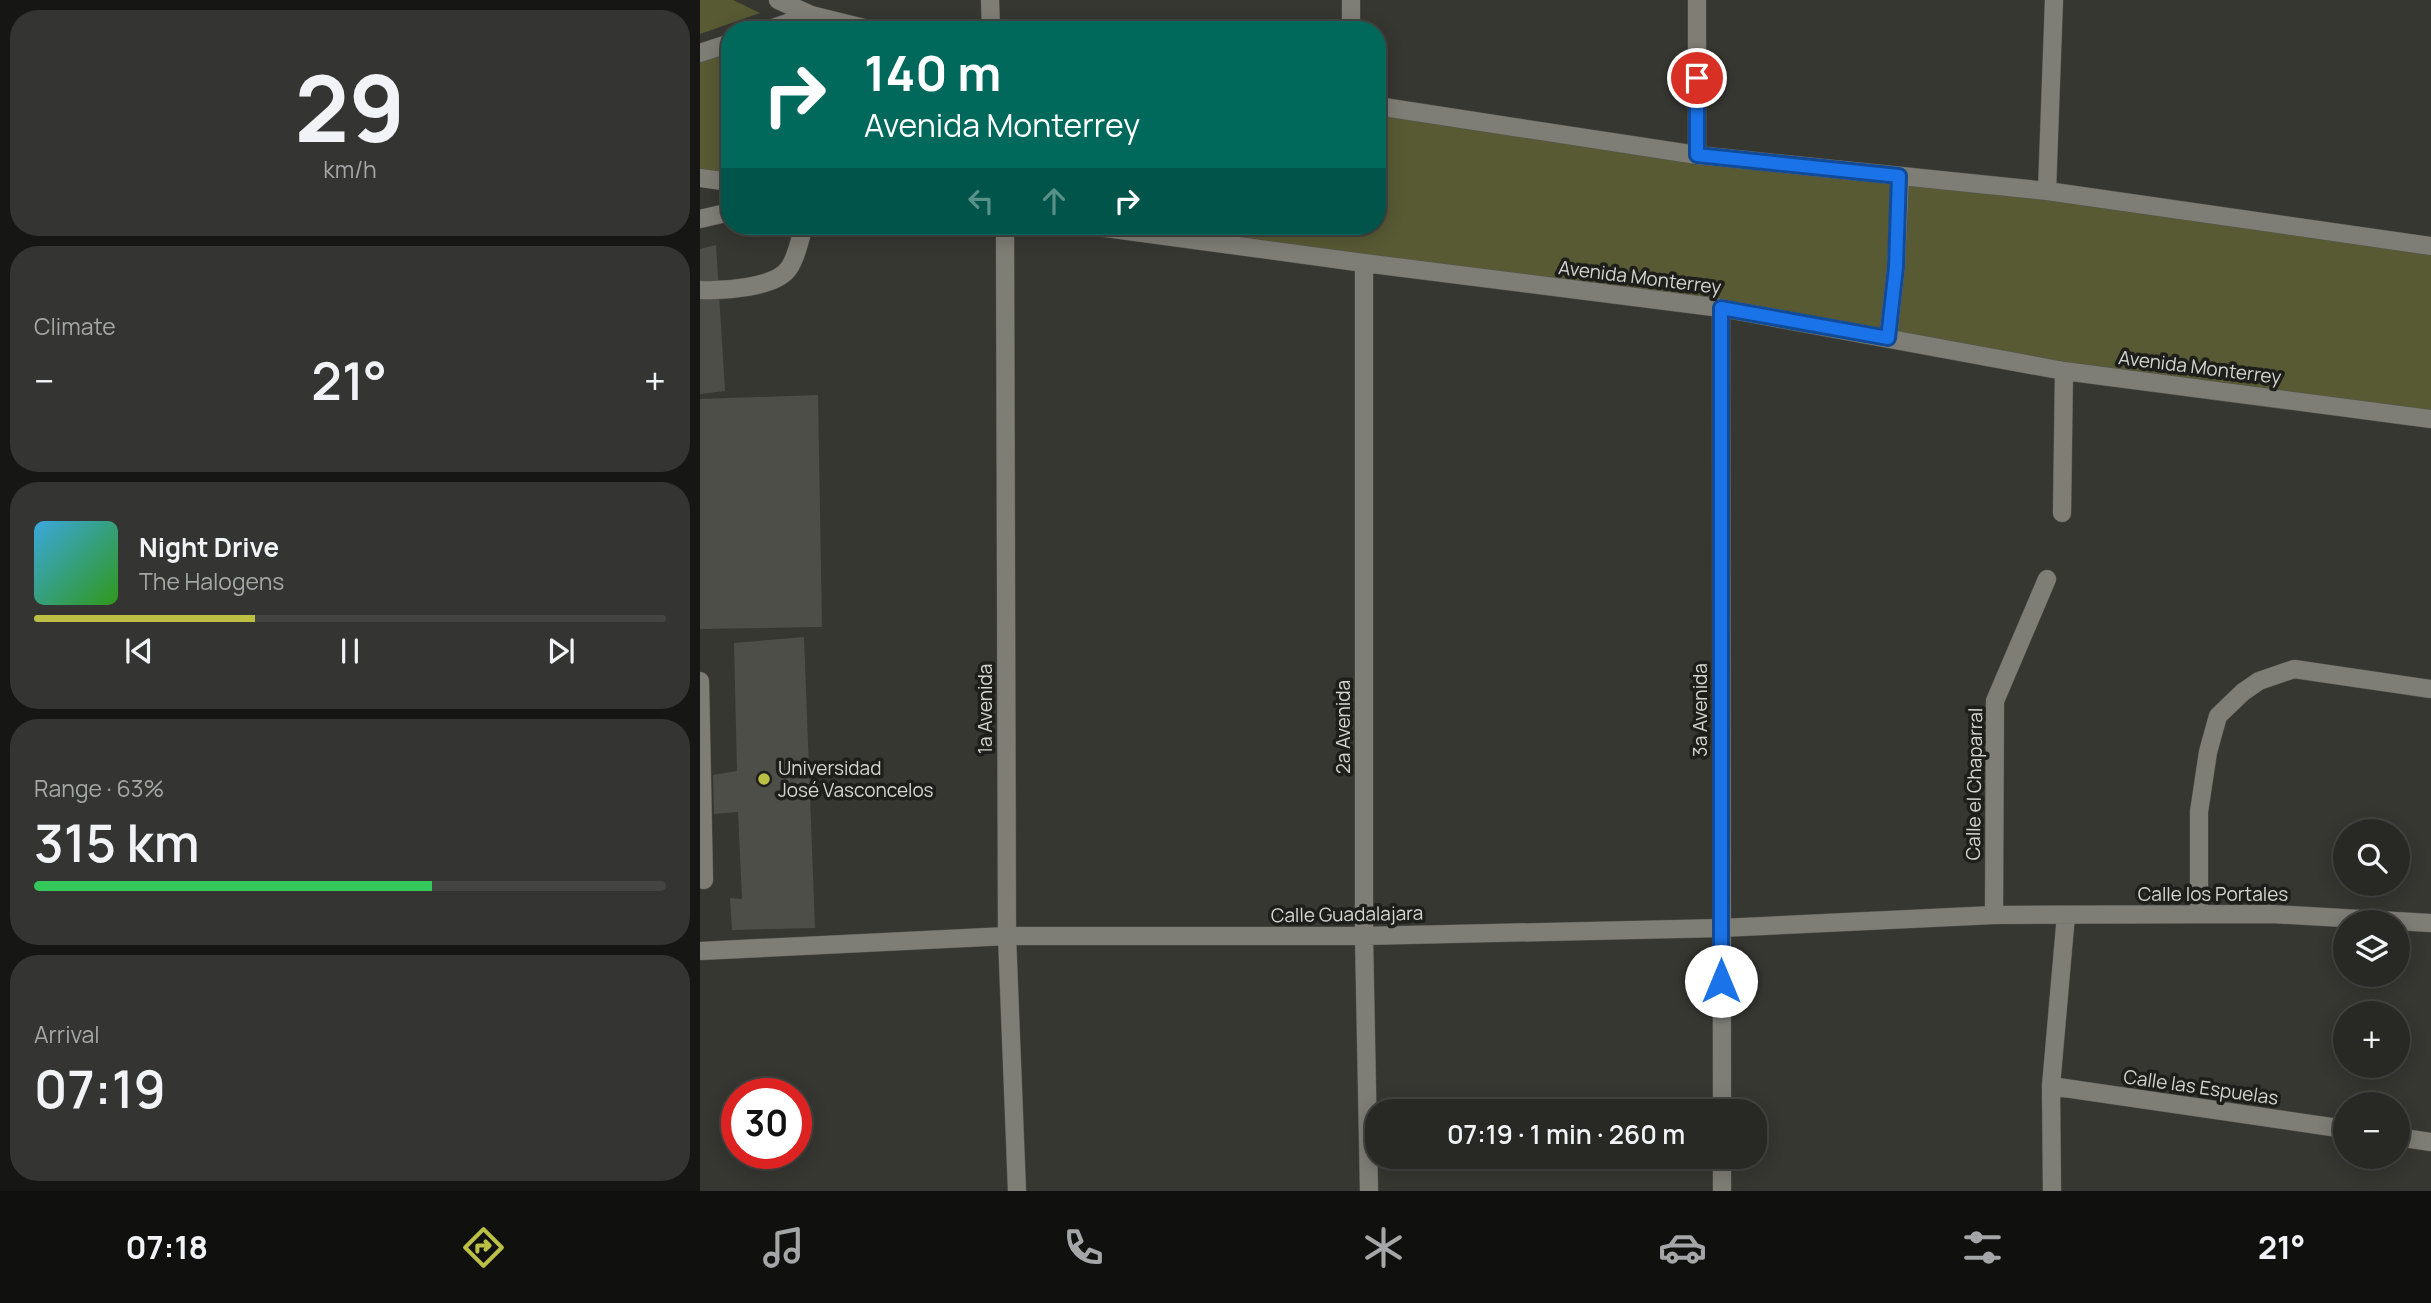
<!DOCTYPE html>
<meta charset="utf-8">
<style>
body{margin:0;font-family:Manrope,sans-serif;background:#343532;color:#f1f3f6;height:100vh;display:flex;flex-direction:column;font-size:26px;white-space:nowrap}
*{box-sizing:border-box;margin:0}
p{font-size:23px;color:#a5a6a7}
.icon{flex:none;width:38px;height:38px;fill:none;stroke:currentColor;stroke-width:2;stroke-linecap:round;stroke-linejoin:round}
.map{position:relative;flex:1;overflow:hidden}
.side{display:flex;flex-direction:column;gap:10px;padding:10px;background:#161714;width:700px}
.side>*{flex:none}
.hud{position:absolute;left:21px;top:21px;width:665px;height:214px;border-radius:28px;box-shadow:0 4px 18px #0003,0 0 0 2px #444542;background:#00695c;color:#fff;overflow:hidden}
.buttons{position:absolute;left:1633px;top:819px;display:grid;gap:14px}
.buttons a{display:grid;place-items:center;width:77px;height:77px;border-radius:50%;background:#282925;box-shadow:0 4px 18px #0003,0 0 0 2px #444542;font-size:35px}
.speed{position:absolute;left:21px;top:1078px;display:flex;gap:14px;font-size:35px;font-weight:700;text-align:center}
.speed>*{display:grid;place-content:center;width:91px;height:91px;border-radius:50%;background:#282925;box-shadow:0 4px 18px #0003,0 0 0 2px #444542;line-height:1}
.speed .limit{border:10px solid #d22;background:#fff;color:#111}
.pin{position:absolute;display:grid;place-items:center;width:60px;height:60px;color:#fff;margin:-30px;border:4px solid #fff;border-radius:50%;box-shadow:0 2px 7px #0007}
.me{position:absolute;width:77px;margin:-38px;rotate:0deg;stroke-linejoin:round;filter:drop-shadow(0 0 5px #0008)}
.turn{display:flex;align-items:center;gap:24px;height:147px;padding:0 28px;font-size:32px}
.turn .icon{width:91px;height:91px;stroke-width:2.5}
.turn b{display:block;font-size:49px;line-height:60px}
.lanes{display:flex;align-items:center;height:66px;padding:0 28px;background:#0003;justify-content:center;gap:35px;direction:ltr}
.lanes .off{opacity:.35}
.big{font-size:52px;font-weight:600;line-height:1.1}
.side .tile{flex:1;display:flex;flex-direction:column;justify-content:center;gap:10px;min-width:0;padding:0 24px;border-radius:28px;background:#343532}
.side .dial{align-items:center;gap:0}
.dial b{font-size:91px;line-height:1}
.song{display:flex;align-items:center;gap:21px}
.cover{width:84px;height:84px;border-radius:10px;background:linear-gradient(135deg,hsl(200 70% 55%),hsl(110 70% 35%))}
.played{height:7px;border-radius:4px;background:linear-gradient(90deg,#bbc045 35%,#444542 35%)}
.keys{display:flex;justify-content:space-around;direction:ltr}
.heat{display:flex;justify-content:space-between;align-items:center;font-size:38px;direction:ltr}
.charge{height:10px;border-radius:5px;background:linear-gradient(90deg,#34c759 63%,#444542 0)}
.trip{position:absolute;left:665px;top:1099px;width:402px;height:70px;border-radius:28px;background:#282925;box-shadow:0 4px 18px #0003,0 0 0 2px #444542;font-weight:600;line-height:70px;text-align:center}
.menu{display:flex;height:112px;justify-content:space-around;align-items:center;background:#10100f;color:#a5a6a7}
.menu .icon{width:49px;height:49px}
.menu .selected{color:#bbc045}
.menu b{font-size:32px;color:#f1f3f6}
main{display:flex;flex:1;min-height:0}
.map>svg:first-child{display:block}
</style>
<main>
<section class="side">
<div class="tile dial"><b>29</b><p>km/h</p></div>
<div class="tile"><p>Climate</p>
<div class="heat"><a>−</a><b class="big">21°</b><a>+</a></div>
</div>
<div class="tile">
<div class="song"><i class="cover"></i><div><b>Night Drive</b><p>The Halogens</p></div></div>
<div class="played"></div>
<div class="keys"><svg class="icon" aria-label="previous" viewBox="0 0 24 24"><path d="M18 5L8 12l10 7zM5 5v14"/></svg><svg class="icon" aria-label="pause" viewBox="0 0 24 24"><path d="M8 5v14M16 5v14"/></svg><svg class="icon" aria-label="next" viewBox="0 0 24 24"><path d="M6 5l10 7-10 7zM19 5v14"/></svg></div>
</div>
<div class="tile"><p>Range · 63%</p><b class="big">315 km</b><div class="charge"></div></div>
<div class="tile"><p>Arrival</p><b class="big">07:19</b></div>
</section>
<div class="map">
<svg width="1731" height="1191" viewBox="0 0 1731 1191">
<rect width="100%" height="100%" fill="#363731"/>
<path fill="#585a34" d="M0 0H33L60 13 0 34Z
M30 49V173L0 169V59Z
M677 103 1731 249V414L386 226H677Z"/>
<path fill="#4d4e48" d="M16 245 25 391 0 394V249Z
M118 395 122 627 0 629V399Z
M104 637 115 928 32 930 30 898 42 899 38 812 14 814 13 775 37 771 34 643Z"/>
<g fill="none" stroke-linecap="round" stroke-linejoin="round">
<defs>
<path id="minor" d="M78 0 111 15 172 30
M290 0 291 30
M651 0V30
M67 30 111 15
M0 53 30 43
M677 106 997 155 1347 191 1731 246
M997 155V0
M0 178 30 182
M1347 191 1354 0
M0 219 30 212
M305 226 307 936 317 1191
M391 226 664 263 1021 308 1364 371 1731 419
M664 263V936L669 1191
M0 290C22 291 76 288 89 268 97 257 100 238 104 226
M1021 308 1022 1111
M1188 338 1196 267 1200 176
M1362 513 1364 371
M0 681 4 880
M1499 913V812L1508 752 1518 716 1543 692 1559 681 1594 669 1731 689
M1294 915 1295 701 1347 579
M0 951 307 936H664L1021 928 1294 915 1571 914 1731 923
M1351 1086 1645 1129
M1698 1137 1731 1142
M1022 1157V1191
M1352 1191 1351 1086 1366 915"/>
</defs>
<use href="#minor" stroke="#555550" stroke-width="19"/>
<use href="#minor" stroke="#7e7e77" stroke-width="18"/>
</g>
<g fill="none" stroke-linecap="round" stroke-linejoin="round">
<defs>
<path id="route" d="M997 78V155L1199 176 1196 267 1188 338 1021 308V981"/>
</defs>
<use href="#route" stroke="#114b97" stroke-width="18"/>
<use href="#route" stroke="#1a73e8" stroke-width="12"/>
</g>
<circle fill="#bbc045" stroke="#1e1e1b" stroke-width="2.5" cx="64" cy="779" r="7"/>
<g text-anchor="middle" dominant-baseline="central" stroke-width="7" stroke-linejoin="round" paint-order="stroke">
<g font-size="19" fill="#d4d4d0" stroke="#1e1e1b">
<text transform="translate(940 277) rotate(7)">Avenida Monterrey</text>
<text transform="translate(1500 367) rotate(7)">Avenida Monterrey</text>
<text transform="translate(285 709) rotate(-90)">1a Avenida</text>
<text transform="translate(1000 710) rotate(-90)">3a Avenida</text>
<text transform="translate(643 727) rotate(-90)">2a Avenida</text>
<text transform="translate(1274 784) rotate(-89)">Calle el Chaparral</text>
<text x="1513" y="894">Calle los Portales</text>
<text transform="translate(647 914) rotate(-1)">Calle Guadalajara</text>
<text transform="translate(1501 1087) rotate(8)">Calle las Espuelas</text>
</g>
<g font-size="19" fill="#d4d4d0" stroke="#1e1e1b" text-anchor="start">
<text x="78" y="768">Universidad<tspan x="78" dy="22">José Vasconcelos</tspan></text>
</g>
</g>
</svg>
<div class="buttons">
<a><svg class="icon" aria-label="search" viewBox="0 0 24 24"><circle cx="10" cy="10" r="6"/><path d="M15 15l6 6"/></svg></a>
<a><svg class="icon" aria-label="layers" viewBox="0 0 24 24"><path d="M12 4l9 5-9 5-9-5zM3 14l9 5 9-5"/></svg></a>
<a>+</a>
<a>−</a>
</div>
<div class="speed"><div class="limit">30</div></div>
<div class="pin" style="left:997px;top:78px;background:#d93025"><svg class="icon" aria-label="arrive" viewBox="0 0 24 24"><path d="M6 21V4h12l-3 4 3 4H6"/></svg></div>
<svg class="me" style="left:1021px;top:981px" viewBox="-20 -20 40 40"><circle r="19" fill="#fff"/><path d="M0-13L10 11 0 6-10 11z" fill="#1a73e8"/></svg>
<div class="trip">07:19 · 1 min · 260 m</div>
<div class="hud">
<div class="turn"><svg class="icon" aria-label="right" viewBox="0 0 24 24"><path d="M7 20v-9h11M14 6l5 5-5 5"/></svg><div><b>140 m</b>Avenida Monterrey</div></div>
<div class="lanes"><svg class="icon off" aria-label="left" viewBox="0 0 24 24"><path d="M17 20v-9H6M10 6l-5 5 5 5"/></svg><svg class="icon off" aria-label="ahead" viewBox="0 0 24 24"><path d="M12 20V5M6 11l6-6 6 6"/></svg><svg class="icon" aria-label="right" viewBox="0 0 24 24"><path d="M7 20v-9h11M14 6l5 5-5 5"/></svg></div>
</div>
</div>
</main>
<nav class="menu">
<b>07:18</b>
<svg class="icon selected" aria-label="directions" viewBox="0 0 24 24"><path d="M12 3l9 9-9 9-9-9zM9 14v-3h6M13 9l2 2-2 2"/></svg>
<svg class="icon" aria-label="music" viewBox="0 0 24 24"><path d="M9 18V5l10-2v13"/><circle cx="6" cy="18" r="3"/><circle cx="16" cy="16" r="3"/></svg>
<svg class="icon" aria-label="phone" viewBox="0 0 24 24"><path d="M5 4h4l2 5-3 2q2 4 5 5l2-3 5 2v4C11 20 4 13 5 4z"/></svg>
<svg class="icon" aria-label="climate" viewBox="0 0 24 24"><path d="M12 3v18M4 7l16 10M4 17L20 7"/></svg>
<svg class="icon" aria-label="car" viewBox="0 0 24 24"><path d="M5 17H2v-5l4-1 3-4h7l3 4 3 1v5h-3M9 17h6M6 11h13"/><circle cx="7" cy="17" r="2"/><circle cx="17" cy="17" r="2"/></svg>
<svg class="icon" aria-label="filters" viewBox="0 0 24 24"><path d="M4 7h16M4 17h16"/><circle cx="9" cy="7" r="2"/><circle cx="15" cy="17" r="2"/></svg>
<b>21°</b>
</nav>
